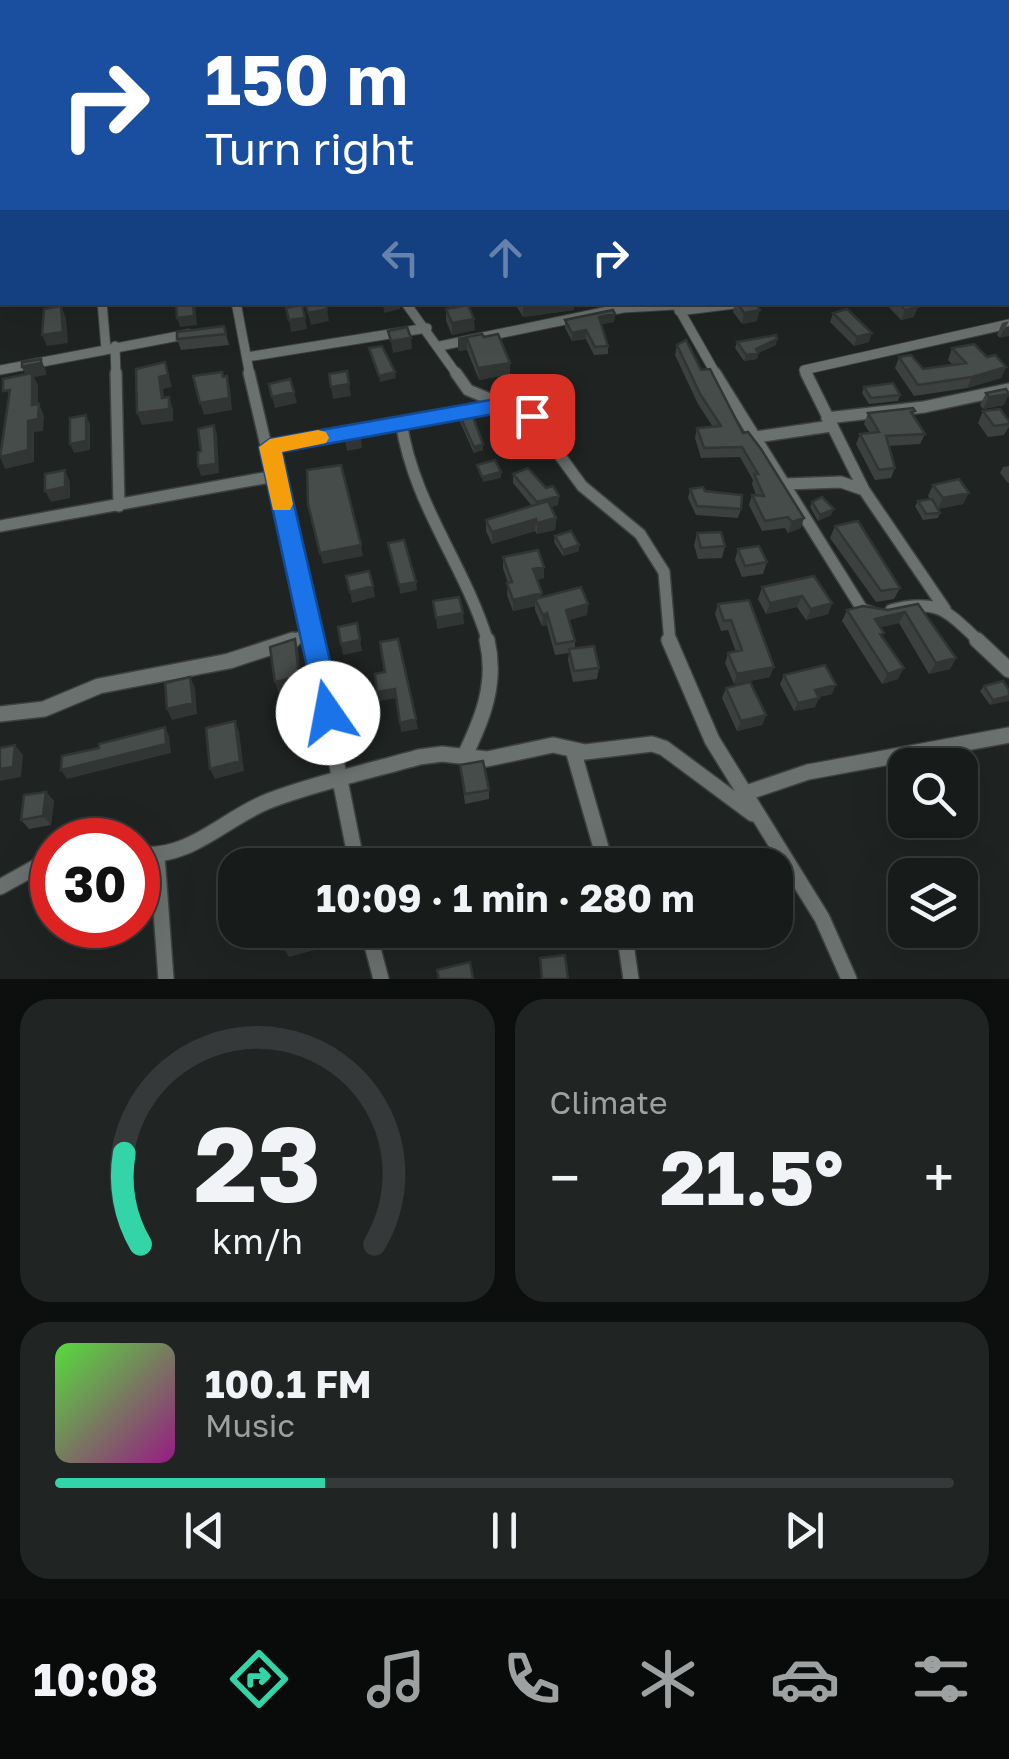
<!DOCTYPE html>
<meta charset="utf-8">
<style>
body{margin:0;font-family:"Golos Text",sans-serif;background:#202423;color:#f1f3f6;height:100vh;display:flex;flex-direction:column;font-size:38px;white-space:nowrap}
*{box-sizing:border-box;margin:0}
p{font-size:32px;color:#9ea1a2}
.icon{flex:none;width:55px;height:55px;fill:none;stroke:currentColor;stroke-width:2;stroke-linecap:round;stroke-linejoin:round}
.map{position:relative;height:979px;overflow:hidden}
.details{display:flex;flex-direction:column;gap:20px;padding:20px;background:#0d0f0e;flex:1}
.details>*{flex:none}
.top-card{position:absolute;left:0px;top:0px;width:1010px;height:305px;box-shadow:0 10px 40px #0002,0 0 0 2px #363939;background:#1a4fa0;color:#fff;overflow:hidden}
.fabs{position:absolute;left:888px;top:748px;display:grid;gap:20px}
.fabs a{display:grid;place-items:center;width:90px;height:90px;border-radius:20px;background:#171b1a;box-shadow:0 10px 40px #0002,0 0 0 2px #363939;font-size:50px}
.speed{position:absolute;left:30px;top:818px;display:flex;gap:20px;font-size:50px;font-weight:700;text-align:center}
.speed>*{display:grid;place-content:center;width:130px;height:130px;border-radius:50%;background:#171b1a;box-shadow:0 10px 40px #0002,0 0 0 2px #363939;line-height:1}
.speed .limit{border:15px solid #d22;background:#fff;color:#111}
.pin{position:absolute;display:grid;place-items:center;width:85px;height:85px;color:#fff;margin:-42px;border-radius:20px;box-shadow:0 5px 15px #0006}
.me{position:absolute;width:110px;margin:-55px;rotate:348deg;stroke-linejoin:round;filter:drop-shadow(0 0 8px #0008)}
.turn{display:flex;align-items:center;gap:35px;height:210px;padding:0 40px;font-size:45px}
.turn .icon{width:130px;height:130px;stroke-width:2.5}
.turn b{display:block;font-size:70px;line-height:85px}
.lanes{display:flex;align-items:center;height:95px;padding:0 40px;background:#0003;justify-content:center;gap:50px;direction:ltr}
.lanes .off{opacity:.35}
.big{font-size:75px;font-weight:700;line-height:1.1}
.details .card{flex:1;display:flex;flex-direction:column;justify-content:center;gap:15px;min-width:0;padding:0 35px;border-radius:30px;background:#202423}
.details .dial{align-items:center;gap:0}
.dial svg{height:260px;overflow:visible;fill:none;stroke:#363939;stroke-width:7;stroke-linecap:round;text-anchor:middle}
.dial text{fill:#f1f3f6;stroke:none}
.song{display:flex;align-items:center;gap:30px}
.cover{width:120px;height:120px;border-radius:15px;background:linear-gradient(135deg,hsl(110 70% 55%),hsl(310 70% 35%))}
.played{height:10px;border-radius:5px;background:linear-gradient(90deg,#33d4a8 30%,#363939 30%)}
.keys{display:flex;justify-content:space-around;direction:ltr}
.heat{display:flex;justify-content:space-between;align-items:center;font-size:55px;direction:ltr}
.details .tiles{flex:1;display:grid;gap:20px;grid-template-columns:1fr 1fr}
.card:last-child{grid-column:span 2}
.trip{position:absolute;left:218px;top:848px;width:575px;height:100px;border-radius:30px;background:#171b1a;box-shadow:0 10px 40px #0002,0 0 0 2px #363939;font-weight:700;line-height:100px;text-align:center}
.menu{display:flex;height:160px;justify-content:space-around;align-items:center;background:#090b0a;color:#9ea1a2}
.menu .icon{width:70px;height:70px}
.menu .selected{color:#33d4a8}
.menu b{font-size:45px;color:#f1f3f6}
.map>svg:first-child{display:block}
</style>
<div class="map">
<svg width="1009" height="979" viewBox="0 0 1009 979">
<rect width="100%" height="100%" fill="#1f2422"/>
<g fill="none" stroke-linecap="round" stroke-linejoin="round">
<defs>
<path id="minor-far2" d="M102 302 106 349
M236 302 250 376
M405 302 458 376
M675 302 717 376
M679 311 750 302
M115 346 116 376
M440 346 623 308 676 305
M247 357 427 328
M0 370 189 334
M807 376 804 370 1009 324"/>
<path id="minor-far1" d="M116 373 119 506
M249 373 312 642
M456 373 468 390 531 416 582 486 640 534 664 572 670 642
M715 373 862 609 873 613
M806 373 864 490 945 609
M827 418 924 407 1009 389
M401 422C414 506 464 563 488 642
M756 437 831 426
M270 447 503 405
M785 484 841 482 864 490
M0 526 275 476
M891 610C938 598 947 611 980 642
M286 642 310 634"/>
<path id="minor" d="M312 640 357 865
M669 640 712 740 822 918 849 979
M977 640 1009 670
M0 714 44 709 99 686 229 661 293 640
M573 750 606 865
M464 757C483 718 497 683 487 640
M746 793 808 772 1009 735
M138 854C191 860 225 817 271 800 319 782 370 771 419 757L442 754 487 759 553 745 585 752 652 744 664 748 753 814
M157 856 166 979
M0 887 52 858
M368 930 381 979
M624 930 631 979"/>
</defs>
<use href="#minor-far2" stroke="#3d413f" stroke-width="11"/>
<use href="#minor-far1" stroke="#3d413f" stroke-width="14"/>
<use href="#minor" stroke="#3d413f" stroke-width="18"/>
<use href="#minor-far2" stroke="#6b716e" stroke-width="9"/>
<use href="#minor-far1" stroke="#6b716e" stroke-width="11"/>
<use href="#minor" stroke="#6b716e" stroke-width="15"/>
</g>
<path fill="#3c4140" d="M514 302H574V310L523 317Z
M735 302H755L757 321 742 324 733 312Z
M884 302H914V317L901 320Z
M446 309 475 330 452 335 446 321Z
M833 313 869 342 854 346 830 322Z
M615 314 614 322 601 324 608 346V354L594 355 586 339 572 341 565 328V320Z
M1009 321 1000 338 997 335 1002 323Z
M224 326 229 345 181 350 177 339Z
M484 337 510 363V374L479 380 467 350 458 351V339Z
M737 342 776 345 758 353 757 359 744 361 735 348Z
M677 345 701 370 743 433 801 528 788 533 785 528 762 531 749 505 752 495H756L752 484 753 480 740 457 701 458 695 438 697 428 713 427 698 404 675 355Z
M952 348 987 357 1006 367 1001 378 967 388 914 396 895 368 899 357 923 369 953 365 948 360Z
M864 387 900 395 898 401 869 404 862 393Z
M986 393 1004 405 983 409 980 405Z
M915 411 913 416 925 434 920 444 888 446 895 468 891 478 875 480 856 444 860 434 870 433 864 424 868 413Z
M983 411 1009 421V427L1004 435 988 437 978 423Z
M460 416 483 444V450L474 453 460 422Z
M512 435 534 440V446L520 452 512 441Z
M1009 466V483H1008L1000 473 1003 467Z
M513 474 558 505 551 507 556 518 555 530 537 534 535 531 492 544 486 531V520L532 506 513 483Z
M933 485 963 504 938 509 940 513 938 518 923 520 915 506 918 501 930 499 928 496Z
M690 489 705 491 741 509 738 518 696 515 688 498Z
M812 502 831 515 818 521 810 507Z
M835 526 900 588 894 599 876 602 830 538Z
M697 533 725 546 722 558 698 559 694 545Z
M555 536 579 551 563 556 554 542Z
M738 549 767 562 763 574 742 577 735 560Z
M503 557 544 567V578L537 580 542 597 588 604 587 615 569 620 575 641V648L599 668 597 679 573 682 568 660 569 653 555 655 547 625 542 626 535 610V606L513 611 507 595 508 583 503 568Z
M762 587 832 603 828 614 806 620 797 607 766 614 758 599Z
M718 604 770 677 734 684 725 663 728 653 736 652 728 630 721 631 715 614Z
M918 604 956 658 950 669 929 674 899 623 881 627 882 637 898 679 882 684 842 621 847 610H888Z
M784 675 832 694 818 697 815 707 794 711 780 684Z
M984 686 1009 690 990 705 980 691Z
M726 688 766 715 762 725 737 731 722 698Z
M460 765 489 790V799L465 804Z
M46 792 54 801 51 825 29 829 21 820Z"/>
<path fill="#313534" d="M193 302H195L197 325 180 327 177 318Z
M383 302H400V309L384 313Z
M543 302H574V310L523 317V305Z
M61 306 66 318 68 343 47 346 42 335Z
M918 307 914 317 901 320 905 310Z
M327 309 329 321 311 325 308 313Z
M760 310 757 321 742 324 744 313Z
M615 314 614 322 598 325 599 317Z
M305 318 307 329 291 332 289 320Z
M474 319 475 330 452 335V323Z
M1009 326V336L1000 338 1006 327Z
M586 330V339L572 341V333Z
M872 333 869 342 854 346 857 337Z
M411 338 412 349 393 353 391 341Z
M467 338V350L458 351V339Z
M777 339 776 345 758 353 757 359 744 361 746 355Z
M41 359 46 371V375L34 377 38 385V414L39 404 44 416 43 431 34 432V462L5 469 0 457 28 421 32 405 27 379 22 367Z
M165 362 172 387 163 389 166 409 169 397 173 409V421L142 425 137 413 159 377Z
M510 363V374L479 380 478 368Z
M1006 367 1001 378 967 388 972 377Z
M395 372 396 378 380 382 379 376Z
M227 376 230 388 232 410 204 415 200 403Z
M349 384 351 396 333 399 331 387Z
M294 392 297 403 275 408 272 397Z
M1009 394 1004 405 983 409 989 397Z
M86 415 90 424V450L74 453 70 444Z
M214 425 217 434 219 473 201 476 198 466Z
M361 436 362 448 347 451 345 439Z
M534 440V446L520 452V446Z
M483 444V450L474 453V447Z
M65 470 70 482V498L51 502 45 491Z
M501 472V478L483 482 482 477Z
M969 493 963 504 937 509 943 498Z
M559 496 558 505 537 511V502Z
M834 509 831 515 818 521 820 515Z
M556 518 555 530 537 534V523Z
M804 518 801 528 788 533 792 522Z
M536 519 535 531 492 544V532Z
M361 545 363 556 323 564 320 553Z
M579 545V551L563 556V550Z
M544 567V578L532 581 533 569Z
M416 582 417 590 400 594 399 585Z
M373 586 375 597 352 603 350 592Z
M542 593 541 604 535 599V606L513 611V600Z
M802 596 797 607 766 614 770 603Z
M832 603 828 614 806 620 811 609Z
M588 604 587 615 565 621 566 610Z
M905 612 899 623 870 630 875 619Z
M463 613 464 624 437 629 436 618Z
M547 613V625L542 626 543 615Z
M295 639 298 650 302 687 278 692 275 682Z
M360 640 362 651 343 655 341 644Z
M956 658 950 669 929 674 936 663Z
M774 667 770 677 734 684 737 674Z
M904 668 898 679 882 684 888 674Z
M190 677 195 688 197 714 172 720 167 709Z
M836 685 832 694 811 699 815 690Z
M395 689 397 698 379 701 377 692Z
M1009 696V701L990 705 993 700Z
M819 698 815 707 794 711 798 703Z
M766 715 762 725 737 731 741 721Z
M416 719 418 729 401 732 400 723Z
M235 721 239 731 244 771 215 779 210 769Z
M165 727 169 736 171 753 67 779 61 770Z
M15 745 23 755 21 777 0 781V769Z
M46 792 54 801 51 825 43 816Z
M81 925H100L101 929 72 939 64 931Z
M318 930H320L322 948 289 957 285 950Z"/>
<path fill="#464c4a" stroke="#313534" stroke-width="2.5" d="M576 0H615L617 2H578Z
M0 259H2V274V271L0 272Z
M176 302H193L194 316 177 318Z
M305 302H324L327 309 308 313Z
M737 302H755L760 310 744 313Z
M898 302H914L918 307 905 310Z
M302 305 305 318 289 320 286 308Z
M468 305 474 319 452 323 446 309Z
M61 306 63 332 42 335 44 309Z
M847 309 872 333 857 337 833 313Z
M613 310 615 314 599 317 608 346 595 347 586 330 572 333 565 320Z
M224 326 226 334 177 339V332Z
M407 327 411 338 391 341 388 331Z
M482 334 484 337 498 334 510 363 478 368 467 338 458 339Z
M776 335 777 339 756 349 758 353 746 355 737 342Z
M686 340 701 370 710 369 743 433 748 432 761 449 804 518 792 522 788 517 765 521 752 495 764 496 754 474H758L742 447 704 448 697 428 721 426 700 394 677 345Z
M974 344 987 357 995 355 1006 367 972 377 918 385 899 357 911 355 923 369 966 363 952 348Z
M382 346 395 372 379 376 369 348Z
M41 359V363L22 367V362Z
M165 362 168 375 159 377 162 398 169 397V409L137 413 136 369Z
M347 371 349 384 331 387 329 374Z
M222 372 223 377 227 376 229 398 200 403 193 376Z
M32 373V405L39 404 38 419 28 421V450L0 457 10 390 3 391V379Z
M290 379 294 392 272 397 269 384Z
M893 383 900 395 871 398 864 387Z
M1006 389 1009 394 989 397 986 393Z
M913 408 915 411 911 412 925 434 886 436 895 468 879 470 860 434 879 432 868 413Z
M1000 409 1009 421V424L994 426 983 411Z
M472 414 483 444 474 447 460 416Z
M86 415V441L70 444V418Z
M214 425 216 464 198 466V452L201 451 198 429Z
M359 428 361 436 345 439 343 431Z
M526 430 534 440 520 446 512 435Z
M495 460 501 472 482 477 477 465Z
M341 465 361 545 320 553 308 504 307 470Z
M528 468 546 488 553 486 559 496 537 502 513 474Z
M65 470V487L45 491V474Z
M959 479 969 493 943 498 933 485Z
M703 487 705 491 742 495 741 509 697 506 690 489Z
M822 497 834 509 820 515 812 502Z
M932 499 940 513 926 514 918 501Z
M548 501 556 518 537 523 536 519 492 532 486 520Z
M858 521 900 588 881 591 835 526Z
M571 531 579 545 563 550 555 536Z
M721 532 725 546 701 548 697 533Z
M404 540 416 582 399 585 388 543Z
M759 546 767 562 745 566 738 549Z
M538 550 544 567 533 569 542 593 513 600 507 583 512 582 503 557Z
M369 571 373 586 350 592 346 576Z
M814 576 832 603 811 609 802 596 770 603 762 587Z
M581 587 588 604 566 610 575 641 556 644 547 613 543 615 535 599Z
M459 597 463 613 436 618 433 601Z
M749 600 774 667 737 674 728 653 742 650 731 620 724 621 718 604Z
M918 604 956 658 936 663 905 612 875 619 884 633 880 634 904 668 888 674 847 610 863 606 888 610Z
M357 623 360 640 341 644 338 627Z
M295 639 299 676 275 682 270 647Z
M398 639 416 719 400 723 395 689 377 692 375 674 385 672 380 642Z
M594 646 599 668 574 671 569 649Z
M825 665 836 685 815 690 819 698 798 703 784 675Z
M190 677 193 703 167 709 165 683Z
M1003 681 1009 690V696L993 700 984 686Z
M750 682 766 715 741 721 726 688Z
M235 721 240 761 210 769 206 728Z
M165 727 166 744 61 770 62 756 99 748V744Z
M15 745 13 767 0 769V748Z
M483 761 489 790 465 794 460 765Z
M46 792 43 816 21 820 24 795Z
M464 847 466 865H444L443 849Z
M568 858 569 865H521V862Z
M63 925H81L64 931Z
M283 930H318L319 941 285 950Z
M565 955 568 979H542L540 958Z
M470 962 473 979H439L437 970Z"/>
<path fill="#1a73e8" stroke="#114b97" stroke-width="2.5" d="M507 397 539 411 542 416 539 421 532 423 505 412 282 452 342 713 338 722 328 725 319 722 259 447 270 439Z"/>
<path fill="#f59e0b" d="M318 430 326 432 329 438 326 443 282 452 293 504 290 510H273L259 447 270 439Z"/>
</svg>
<div class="fabs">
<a><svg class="icon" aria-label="search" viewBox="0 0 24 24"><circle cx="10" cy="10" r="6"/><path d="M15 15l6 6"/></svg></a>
<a><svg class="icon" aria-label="layers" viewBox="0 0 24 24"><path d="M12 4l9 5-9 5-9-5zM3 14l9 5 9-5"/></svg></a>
</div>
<div class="speed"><div class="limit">30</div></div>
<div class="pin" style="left:532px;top:416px;background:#d93025"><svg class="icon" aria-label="arrive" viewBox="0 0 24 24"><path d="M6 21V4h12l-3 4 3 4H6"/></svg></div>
<svg class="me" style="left:328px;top:713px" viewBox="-20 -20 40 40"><circle r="19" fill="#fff"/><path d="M0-13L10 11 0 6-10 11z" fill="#1a73e8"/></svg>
<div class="trip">10:09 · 1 min · 280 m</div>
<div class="top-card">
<div class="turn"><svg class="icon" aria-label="right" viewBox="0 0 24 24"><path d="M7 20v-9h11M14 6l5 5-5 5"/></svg><div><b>150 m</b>Turn right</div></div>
<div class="lanes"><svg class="icon off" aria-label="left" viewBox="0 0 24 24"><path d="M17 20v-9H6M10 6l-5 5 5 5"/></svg><svg class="icon off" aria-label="ahead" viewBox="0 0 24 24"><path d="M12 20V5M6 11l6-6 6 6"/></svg><svg class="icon" aria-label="right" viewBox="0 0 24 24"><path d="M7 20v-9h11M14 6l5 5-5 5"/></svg></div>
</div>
</div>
<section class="details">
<div class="tiles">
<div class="card dial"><svg viewBox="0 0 100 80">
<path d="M14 69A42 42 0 1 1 86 69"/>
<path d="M14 69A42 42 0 0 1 9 41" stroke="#33d4a8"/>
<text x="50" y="56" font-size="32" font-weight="700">23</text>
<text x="50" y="72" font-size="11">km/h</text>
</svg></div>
<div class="card"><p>Climate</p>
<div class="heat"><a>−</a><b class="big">21.5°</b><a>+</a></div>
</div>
<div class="card">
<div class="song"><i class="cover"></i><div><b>100.1 FM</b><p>Music</p></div></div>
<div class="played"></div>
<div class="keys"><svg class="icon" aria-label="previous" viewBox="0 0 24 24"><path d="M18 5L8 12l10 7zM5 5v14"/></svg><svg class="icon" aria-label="pause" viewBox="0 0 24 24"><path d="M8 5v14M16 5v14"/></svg><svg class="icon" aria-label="next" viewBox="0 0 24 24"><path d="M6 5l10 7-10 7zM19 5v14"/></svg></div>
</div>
</div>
</section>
<nav class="menu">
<b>10:08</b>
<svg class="icon selected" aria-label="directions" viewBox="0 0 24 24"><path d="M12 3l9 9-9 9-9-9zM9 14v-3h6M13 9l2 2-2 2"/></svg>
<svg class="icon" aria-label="music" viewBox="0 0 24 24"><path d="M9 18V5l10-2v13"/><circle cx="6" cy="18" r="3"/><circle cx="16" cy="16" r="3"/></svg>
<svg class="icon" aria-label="phone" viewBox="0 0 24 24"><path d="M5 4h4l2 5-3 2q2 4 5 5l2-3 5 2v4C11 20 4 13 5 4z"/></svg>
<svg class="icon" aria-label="climate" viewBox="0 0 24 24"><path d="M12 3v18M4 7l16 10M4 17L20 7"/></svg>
<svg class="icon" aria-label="car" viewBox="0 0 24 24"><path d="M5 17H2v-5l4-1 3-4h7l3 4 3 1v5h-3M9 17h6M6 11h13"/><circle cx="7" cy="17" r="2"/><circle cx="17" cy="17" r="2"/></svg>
<svg class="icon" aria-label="filters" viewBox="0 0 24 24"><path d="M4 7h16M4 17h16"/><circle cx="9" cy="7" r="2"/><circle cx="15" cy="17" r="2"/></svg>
</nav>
